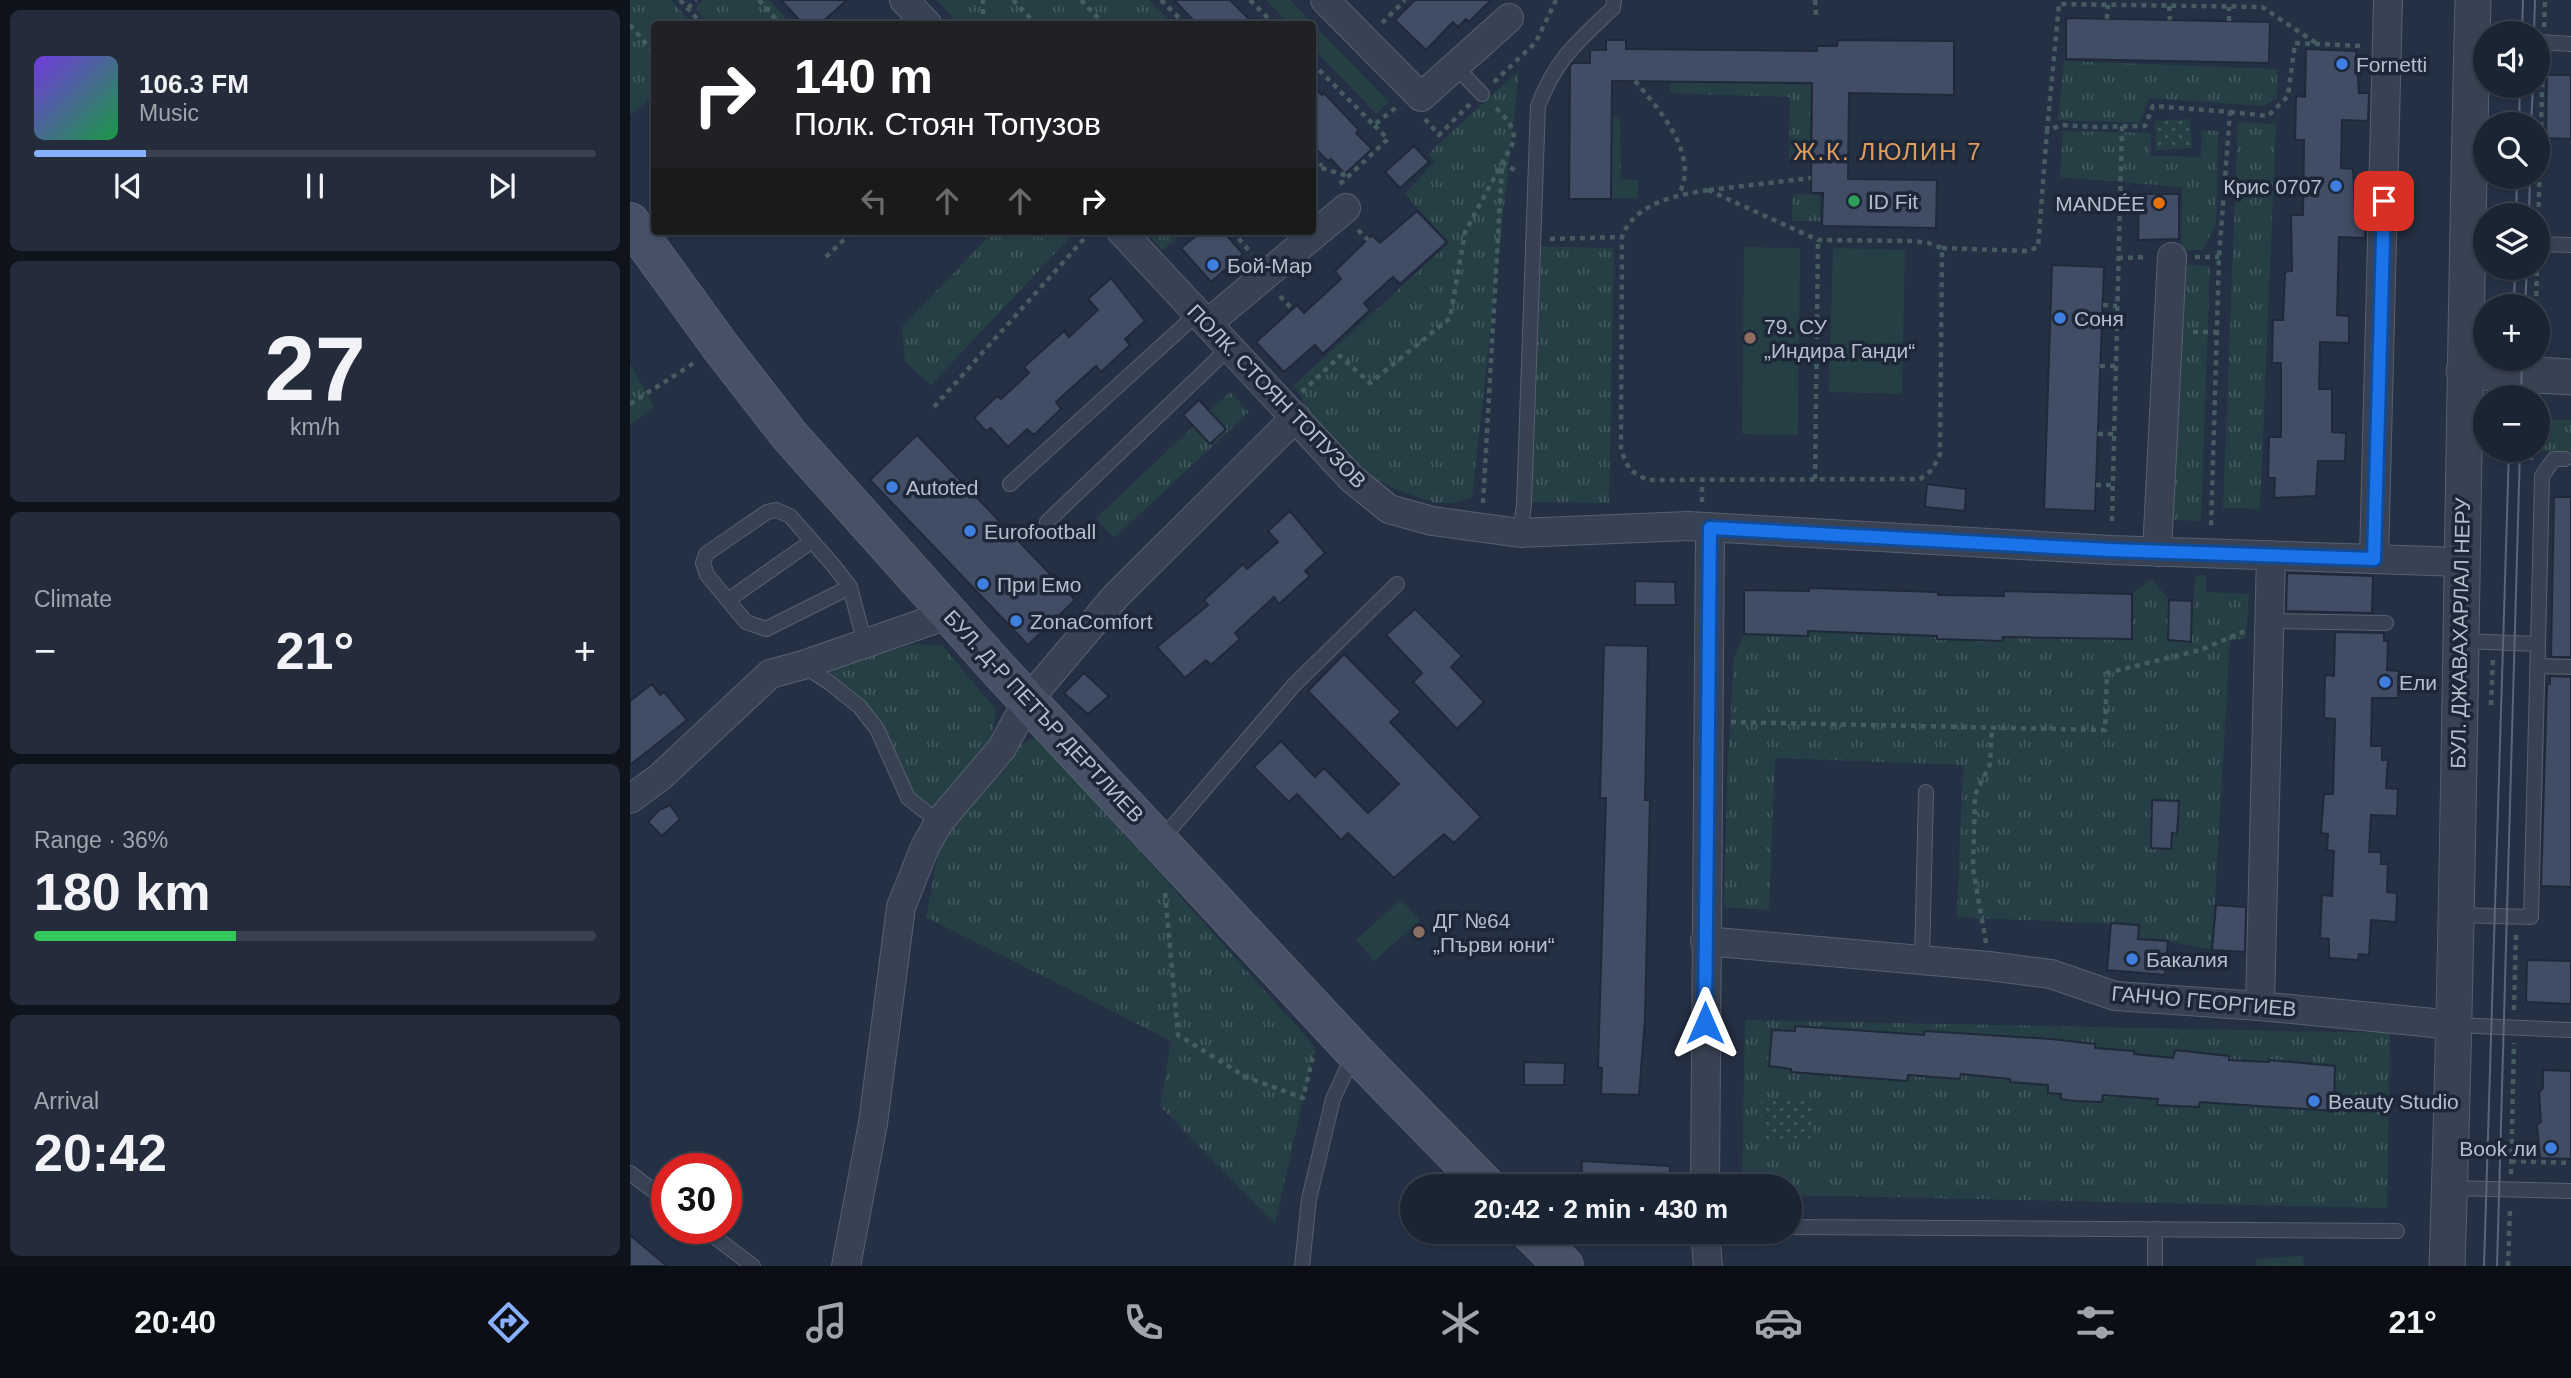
<!DOCTYPE html>
<meta charset="utf-8">
<style>
body{margin:0;font-family:Arial,sans-serif;background:#242c3b;color:#f1f3f6;height:100vh;display:flex;flex-direction:column;font-size:26px;white-space:nowrap}
*{box-sizing:border-box;margin:0}
p{font-size:23px;color:#a0a4ac}
.icon{flex:none;width:38px;height:38px;fill:none;stroke:currentColor;stroke-width:2;stroke-linecap:round;stroke-linejoin:round}
.map{position:relative;flex:1;overflow:hidden}
.details{display:flex;flex-direction:column;gap:10px;padding:10px;background:#0f141c;width:630px}
.details>*{flex:none}
.hud{position:absolute;left:21px;top:21px;width:665px;height:214px;border-radius:7px;box-shadow:0 2px 5px #0004,0 0 0 2px #39414e;background:#202124;color:#fff;overflow:hidden}
.tools{position:absolute;left:1843px;top:21px;display:grid;gap:14px}
.tools a{display:grid;place-items:center;width:77px;height:77px;border-radius:50%;background:#1b2433;box-shadow:0 2px 5px #0004,0 0 0 2px #39414e;font-size:35px}
.speed{position:absolute;left:21px;top:1153px;display:flex;gap:14px;font-size:35px;font-weight:700;text-align:center}
.speed>*{display:grid;place-content:center;width:91px;height:91px;border-radius:50%;background:#1b2433;box-shadow:0 2px 5px #0004,0 0 0 2px #39414e;line-height:1}
.speed .limit{border:10px solid #d22;background:#fff;color:#111}
.pin{position:absolute;display:grid;place-items:center;width:60px;height:60px;color:#fff;margin:-30px;border-radius:14px;box-shadow:0 4px 10px #0006}
.me{position:absolute;width:77px;margin:-38px;rotate:0deg;stroke-linejoin:round;filter:drop-shadow(0 0 5px #0008)}
.turn{display:flex;align-items:center;gap:24px;height:147px;padding:0 28px;font-size:32px}
.turn .icon{width:91px;height:91px;stroke-width:2.5}
.turn b{display:block;font-size:49px;line-height:60px}
.lanes{display:flex;align-items:center;height:66px;padding:0 28px;background:#0003;justify-content:center;gap:35px;direction:ltr}
.lanes .off{opacity:.35}
.big{font-size:52px;font-weight:700;line-height:1.1}
.details .widget{flex:1;display:flex;flex-direction:column;justify-content:center;gap:10px;min-width:0;padding:0 24px;border-radius:10px;background:#242c3b}
.details .dial{align-items:center;gap:0}
.dial b{font-size:91px;line-height:1}
.song{display:flex;align-items:center;gap:21px}
.cover{width:84px;height:84px;border-radius:10px;background:linear-gradient(135deg,hsl(260 70% 55%),hsl(140 70% 35%))}
.played{height:7px;border-radius:4px;background:linear-gradient(90deg,#89b0ff 20%,#39414e 20%)}
.keys{display:flex;justify-content:space-around;direction:ltr}
.heat{display:flex;justify-content:space-between;align-items:center;font-size:38px;direction:ltr}
.charge{height:10px;border-radius:5px;background:linear-gradient(90deg,#34c759 36%,#39414e 0)}
.trip{position:absolute;left:770px;top:1174px;width:402px;height:70px;border-radius:35px;background:#1b2433;box-shadow:0 2px 5px #0004,0 0 0 2px #39414e;font-weight:700;line-height:70px;text-align:center}
.menu{display:flex;height:112px;justify-content:space-around;align-items:center;background:#0b0e14;color:#a0a4ac}
.menu .icon{width:49px;height:49px}
.menu .on{color:#89b0ff}
.menu b{font-size:32px;color:#f1f3f6}
main{display:flex;flex:1;min-height:0}
.map>svg:first-child{display:block}
</style>
<main>
<section class="details">
<div class="widget">
<div class="song"><i class="cover"></i><div><b>106.3 FM</b><p>Music</p></div></div>
<div class="played"></div>
<div class="keys"><svg class="icon" aria-label="previous" viewBox="0 0 24 24"><path d="M18 5L8 12l10 7zM5 5v14"/></svg><svg class="icon" aria-label="pause" viewBox="0 0 24 24"><path d="M8 5v14M16 5v14"/></svg><svg class="icon" aria-label="next" viewBox="0 0 24 24"><path d="M6 5l10 7-10 7zM19 5v14"/></svg></div>
</div>
<div class="widget dial"><b>27</b><p>km/h</p></div>
<div class="widget"><p>Climate</p>
<div class="heat"><a>−</a><b class="big">21°</b><a>+</a></div>
</div>
<div class="widget"><p>Range · 36%</p><b class="big">180 km</b><div class="charge"></div></div>
<div class="widget"><p>Arrival</p><b class="big">20:42</b></div>
</section>
<div class="map">
<svg width="1941" height="1266" viewBox="0 0 1941 1266">
<defs>
<pattern id="grass-tufts" width="24" height="20" patternUnits="userSpaceOnUse" patternTransform="scale(1.75)"><rect width="24" height="20" fill="#263f45"/><path d="M3 7l-1-3M5 7V3M7 7l1-3M15 17l-1-3M17 17v-4M19 17l1-3" fill="none" stroke="#43595f"/></pattern>
<pattern id="park-dots" width="8" height="8" patternUnits="userSpaceOnUse" patternTransform="scale(1.75)"><rect width="8" height="8" fill="#263f45"/><path d="M2 2h.1M6 6h.1" fill="none" stroke="#43595f" stroke-width="1.8" stroke-linecap="round"/></pattern>
</defs>
<rect width="100%" height="100%" fill="#243044"/>
<path fill="url(#grass-tufts)" d="M0 0H41L62 24H24V96L0 115Z
M73 0H139L161 24H79L65 8Z
M307 0H519L543 24H329Z
M1434 61 1647 69V98L1634 106 1519 98 1510 123 1428 120Z
M889 70 842 497 825 503H806L770 491 737 475 683 418 664 385 819 243 775 194 805 161 798 154Z
M1040 81 1181 85 1179 160H1159L1160 97 1040 93Z
M982 117H990L991 179 1008 180V198H982Z
M1608 122 1646 124 1630 509 1593 508Z
M1572 130 1588 131 1586 225 1572 250H1551L1552 187 1430 177 1433 131 1521 133 1520 156 1571 157Z
M1163 194 1190 195V221H1162Z
M364 231H446L301 385 275 362 272 327Z
M515 231H557L532 250Z
M905 246 984 248 979 503 901 502Z
M1551 265 1580 266 1571 521 1542 520Z
M0 363 24 407 0 426Z
M600 392 619 412 484 538 466 518Z
M1910 419 1941 420V452L1909 451Z
M1576 575V592L1619 594 1616 638 1600 640 1582 950 1538 941 1508 938V925L1327 917 1333 765 1145 758 1139 910 1094 907 1098 759 1104 657 1114 634 1177 636 1178 631H1182L1307 636 1308 639 1372 641 1373 637 1501 639 1502 594 1522 579 1539 600 1561 642 1565 576Z
M286 644 313 646 366 710 360 745 307 811 284 793 259 736 235 704 196 668Z
M407 737 685 1047 645 1224 530 1106 541 1041 296 917 313 828 379 751Z
M1115 1020 1760 1033 1757 1208 1160 1195V1186H1112Z
M1673 1256 1674 1266H1627L1626 1259Z"/>
<path fill="url(#park-dots)" d="M1560 119 1562 148 1526 150 1525 121Z
M1182 1098 1184 1138 1132 1139 1131 1100Z"/>
<path fill="#263f45" d="M636 0H660L759 102 746 114 683 48 682 24H660Z
M1114 247 1170 248 1168 435 1112 434Z
M1203 248 1275 250 1272 394 1199 392Z
M771 899 790 921 744 961 726 940Z"/>
<path fill="#404d64" stroke="#20293a" stroke-width="2" d="M151 0H217L190 24H173Z
M544 0H600L624 24H567Z
M785 0H861L839 22 836 19 828 27 823 22 796 50 765 20Z
M1436 18 1640 22 1639 63 1436 59Z
M976 40H996V49L1187 51V46H1207L1208 40 1324 41V95L1219 93 1218 179 1307 180 1306 228 1192 226 1193 193H1181L1182 83 982 81 981 199H939L940 66 943 63H960V50H976Z
M1676 49 1726 51 1729 93H1739L1738 121 1712 120 1711 168 1723 169 1725 210 1736 211 1735 238 1709 237 1707 315 1719 316V343L1690 342 1689 389H1702V432L1716 433 1715 461H1688L1686 496 1644 498 1645 478H1638L1639 437H1651V363H1642L1643 320H1653L1655 272 1662 271 1661 215H1673L1674 140H1665L1666 96 1675 97Z
M1917 75H1941V139L1916 138Z
M682 86 692 95 694 93 729 130 726 133 742 149 715 174 701 159 698 161 682 145Z
M784 146 799 162 770 188 755 172Z
M1509 194H1549V239L1508 240Z
M787 211 817 242 770 284 763 277 734 303 740 310 693 354 685 345 654 372 626 342 667 305 674 313 711 279 705 271 742 235 750 243Z
M572 231H593L613 254 581 282 551 248Z
M1422 265 1474 267 1465 511 1414 509Z
M481 278 515 321 495 339 500 345 471 372 466 366 426 402 431 409 404 435 397 429 378 447 361 428 356 431 344 418 367 396 371 399 399 373 394 367 434 331 439 337 468 310 458 299Z
M569 400 596 429 580 444 553 415Z
M287 435 445 600 398 645 240 480Z
M1297 484 1336 489 1335 511 1295 507Z
M1924 497H1941V657H1921Z
M660 511 695 553 675 571 680 576 649 604 644 597 605 633 610 639 581 665 576 660 555 678 527 647 578 605 574 600 613 564 617 569 648 542 638 531Z
M1657 573 1743 576 1742 613 1656 611Z
M1005 581 1045 582 1046 605H1005Z
M1179 588 1308 592V595L1374 596V591L1502 594V639L1373 637 1372 641 1307 639V636L1178 631V636L1114 634V590L1179 591Z
M1539 600 1562 601 1561 642 1538 640Z
M785 609 832 656 821 667 854 702 827 729 783 682 792 673 756 635Z
M1705 632 1754 633V641H1758L1757 670 1769 671 1768 698H1742L1741 746H1752V760H1758L1756 788 1768 789 1767 816 1741 815 1739 852H1751V864H1758L1757 892 1767 893 1766 922 1741 920 1739 955 1729 954 1728 960 1699 958V939L1690 938 1692 895 1702 896 1704 851 1697 850 1698 834 1691 833 1694 794H1703L1705 719 1694 718 1695 675 1704 676Z
M974 645 1018 646 1015 800H1020L1015 1019 1009 1095 971 1094 972 1068 968 1067 976 798H970Z
M714 654 771 712 760 722 851 817 824 843 814 834 764 878 718 833 711 840 667 794 659 802 624 767 651 741 685 777 694 768 738 813 769 784 678 691Z
M454 673 479 696 458 714 434 693Z
M1920 676 1941 677V887L1911 886 1917 684H1920Z
M22 684 30 695 34 692 57 720 0 765V701Z
M1522 800 1549 801 1547 834 1542 833 1541 849 1521 848Z
M40 805 50 819 32 836 18 822 29 810Z
M1586 905 1616 907 1615 952 1582 950Z
M1481 923 1509 925 1508 939 1538 941 1535 975 1477 970Z
M1897 960 1941 961V1004L1896 1002Z
M1165 1026 1294 1035 1295 1031 1421 1039 1465 1044V1048L1504 1051V1054L1543 1058 1545 1050 1599 1056V1060L1639 1062V1060L1705 1066 1704 1111 1570 1102 1569 1107 1527 1105 1528 1099 1473 1095 1472 1102 1444 1101 1431 1099V1094L1418 1093V1085L1380 1082V1079L1331 1074 1330 1079 1278 1075 1277 1081 1161 1072V1069L1139 1066 1142 1030 1165 1031Z
M894 1062 935 1063 934 1085H894Z
M1913 1070 1941 1071V1159L1910 1158 1907 1125 1911 1122 1909 1092 1913 1088Z
M952 1161 1040 1166V1186H951Z
M0 1235 37 1266H0Z"/>
<g fill="none" stroke-linecap="round" stroke-linejoin="round">
<defs>
<path id="service" d="M1908 42 1941 44
M825 66 852 94
M1908 244 1941 245
M380 484 568 313
M417 522 600 347
M890 533 894 505 908 106C926 59 947 42 983 8L984 0
M220 587 136 629 116 622 77 575 73 563 76 554 137 512 146 510 160 516 203 565 220 587 235 644
M98 600 182 541
M1640 621 1756 623
M1832 641 1908 644 1912 476 1924 459H1935
M174 666 200 683 230 707 247 729 278 798 309 822
M1907 666 1941 667
M531 840 664 685 767 584
M1827 915 1901 917 1908 644
M1292 960 1296 792
M1824 1025 1941 1030
M0 1173 37 1201
M1820 1188 1941 1191
M1160 1227 1767 1231
M73 1228 123 1266
M672 1266 679 1199 703 1099 724 1053
M1525 1266V1229"/>
<path id="minor" d="M274 0 297 24
M695 0 791 97 879 18
M491 231 722 479 759 509 802 521 890 533 1058 526 1481 550 1831 562
M578 323 716 208
M1527 552 1542 257
M1744 559 1758 0
M0 799 30 777 140 674 173 665 320 614
M1075 941 1359 966 1421 974 1485 996 1630 1006 1824 1025
M1630 1006 1641 555
M1075 1186 1080 528
M1075 1232 1078 1266
M216 1266 243 1123 271 907 295 847 309 822 372 748 398 700 486 596 666 417"/>
<path id="tertiary" d="M1834 371 1941 377
M1817 1266C1831 844 1832 422 1843 0"/>
<path id="secondary" d="M0 222 90 346 160 436 370 671 725 1052 856 1186
M900 1232 934 1266"/>
</defs>
<use href="#service" stroke="#576070" stroke-width="16"/>
<use href="#minor" stroke="#576070" stroke-width="30"/>
<use href="#tertiary" stroke="#576070" stroke-width="37"/>
<use href="#secondary" stroke="#576070" stroke-width="40"/>
<path stroke="#455c61" stroke-width="4.5" stroke-dasharray="5 5" stroke-linecap="butt" d="M50 0 72 24
M129 0 150 24
M383 0 406 24
M451 0 474 24
M531 0 555 24
M620 0 644 24
M1185 0 1186 16
M1539 6 1540 20
M58 8 66 0
M1477 19 1478 5
M1599 21V7
M752 23 775 0
M353 24V0
M0 25 24 53
M1914 27 1915 0
M682 63 744 125 768 106
M1005 81C1029 109 1070 155 1049 194
M864 82 906 42 926 0
M1600 112 1638 116 1658 96 1665 43 1733 46
M795 119 809 135 840 104
M1417 131 1429 4 1632 7 1686 43
M682 157 692 166
M872 162 889 173
M682 165 718 176
M710 184 758 139 744 125
M1078 190 1188 240 1283 241 1298 243 1312 248 1310 454 1302 470 1290 479 1017 480 1000 470 991 451 992 237C1004 203 1047 195 1078 190Z
M1079 190 1181 178
M1908 227 1913 60
M728 230 738 240
M602 231 622 254
M920 239 992 237
M1312 248 1398 251 1408 247 1417 131 1431 125 1463 127 1515 126 1523 106 1600 112 1589 257 1581 530
M196 257 223 231
M1565 257H1589
M1488 258 1518 257
M650 296 662 309
M1473 305 1487 306
M1906 306 1907 268
M1563 332H1587
M1470 366H1486
M672 392 710 356 740 383 820 318 835 232 884 141C885 126 874 116 865 107
M0 404 67 361
M304 407 461 231
M1468 434H1484
M1901 460 1902 450
M1185 479 1188 240
M1466 485H1483
M1072 502V480
M853 503 872 166
M1482 521 1492 126
M1861 705 1863 658
M1101 722 1475 730 1477 673 1570 650 1615 631
M535 893 548 1035 616 1077 673 1098 684 1052
M1356 943 1343 869 1345 795 1360 764 1362 728
M1884 1010 1886 934
M1881 1161 1941 1163
M1881 1174 1884 1043
M1878 1266 1880 1207"/>
<use href="#service" stroke="#394253" stroke-width="14"/>
<use href="#minor" stroke="#394253" stroke-width="28"/>
<use href="#tertiary" stroke="#394253" stroke-width="35"/>
<use href="#secondary" stroke="#475166" stroke-width="38"/>
<path stroke="#5b667a" stroke-width="2" d="M1892 33 1893 0
M1904 33 1905 0
M1889 124 1890 86
M1901 124 1903 86
M1886 215 1887 177
M1899 215 1900 177
M1884 306 1885 268
M1895 306 1897 268
M1891 397 1892 359
M1854 1266 1879 450
M1867 1266 1890 450"/>
</g>
<g fill="none" stroke-linecap="round" stroke-linejoin="round">
<defs>
<path id="route" d="M1075 1023 1080 528 1480 550 1744 559 1754 201"/>
</defs>
<use href="#route" stroke="#114b97" stroke-width="18"/>
<use href="#route" stroke="#1a73e8" stroke-width="12"/>
</g>
<g fill="#3f7fe0" stroke="#1e2738" stroke-width="2.5">
<circle cx="1712" cy="64" r="7"/>
<circle cx="1706" cy="186" r="7"/>
<circle cx="583" cy="265" r="7"/>
<circle cx="1430" cy="318" r="7"/>
<circle cx="262" cy="487" r="7"/>
<circle cx="340" cy="531" r="7"/>
<circle cx="353" cy="584" r="7"/>
<circle cx="386" cy="621" r="7"/>
<circle cx="1755" cy="682" r="7"/>
<circle cx="1502" cy="959" r="7"/>
<circle cx="1684" cy="1101" r="7"/>
<circle cx="1921" cy="1148" r="7"/>
</g>
<circle fill="#2e9e5b" stroke="#1e2738" stroke-width="2.5" cx="1224" cy="201" r="7"/>
<circle fill="#e8710a" stroke="#1e2738" stroke-width="2.5" cx="1529" cy="203" r="7"/>
<g fill="#8d6e63" stroke="#1e2738" stroke-width="2.5">
<circle cx="1120" cy="338" r="7"/>
<circle cx="789" cy="932" r="7"/>
</g>
<g text-anchor="middle" dominant-baseline="central" stroke-width="7" stroke-linejoin="round" paint-order="stroke">
<g font-size="21" fill="#b6becd" stroke="#1e2738" text-anchor="start">
<text x="1726" y="64">Fornetti</text>
<text x="1692" y="186" text-anchor="end">Крис 0707</text>
<text x="1238" y="201">ID Fit</text>
<text x="1515" y="203" text-anchor="end">MANDÉE</text>
<text x="597" y="265">Бой-Мар</text>
<text x="1444" y="318">Соня</text>
<text x="1134" y="326">79. СУ<tspan x="1134" dy="24">„Индира Ганди“</tspan></text>
<text x="276" y="487">Autoted</text>
<text x="354" y="531">Eurofootball</text>
<text x="367" y="584">При Емо</text>
<text x="400" y="621">ZonaComfort</text>
<text x="1769" y="682">Ели</text>
<text x="803" y="920">ДГ №64<tspan x="803" dy="24">„Първи юни“</tspan></text>
<text x="1516" y="959">Бакалия</text>
<text x="1698" y="1101">Beauty Studio</text>
<text x="1907" y="1148" text-anchor="end">Book ли</text>
</g>
<g font-size="21" fill="#b6becd" stroke="#1e2738">
<text transform="translate(647 396) rotate(46)">ПОЛК. СТОЯН ТОПУЗОВ</text>
<text transform="translate(1830 633) rotate(-89)">БУЛ. ДЖАВАХАРЛАЛ НЕРУ</text>
<text transform="translate(414 716) rotate(47)">БУЛ. Д-Р ПЕТЪР ДЕРТЛИЕВ</text>
<text transform="translate(1574 1001) rotate(5)">ГАНЧО ГЕОРГИЕВ</text>
</g>
<g font-size="24" letter-spacing="2" fill="#de9e60" stroke="#1e2738">
<text x="1258" y="151">Ж.К. ЛЮЛИН 7</text>
</g>
</g>
</svg>
<div class="tools">
<a><svg class="icon" aria-label="sound" viewBox="0 0 24 24"><path d="M4 9h4l5-4v14l-5-4H4zM17 9q2 3 0 6"/></svg></a>
<a><svg class="icon" aria-label="search" viewBox="0 0 24 24"><circle cx="10" cy="10" r="6"/><path d="M15 15l6 6"/></svg></a>
<a><svg class="icon" aria-label="layers" viewBox="0 0 24 24"><path d="M12 4l9 5-9 5-9-5zM3 14l9 5 9-5"/></svg></a>
<a>+</a>
<a>−</a>
</div>
<div class="speed"><div class="limit">30</div></div>
<div class="pin" style="left:1754px;top:201px;background:#d93025"><svg class="icon" aria-label="arrive" viewBox="0 0 24 24"><path d="M6 21V4h12l-3 4 3 4H6"/></svg></div>
<svg class="me" style="left:1075px;top:1023px" viewBox="-20 -20 40 40"><path d="M0-17L14 15 0 8-14 15z" fill="#1a73e8" stroke="#fff" stroke-width="4"/></svg>
<div class="trip">20:42 · 2 min · 430 m</div>
<div class="hud">
<div class="turn"><svg class="icon" aria-label="right" viewBox="0 0 24 24"><path d="M7 20v-9h11M14 6l5 5-5 5"/></svg><div><b>140 m</b>Полк. Стоян Топузов</div></div>
<div class="lanes"><svg class="icon off" aria-label="left" viewBox="0 0 24 24"><path d="M17 20v-9H6M10 6l-5 5 5 5"/></svg><svg class="icon off" aria-label="ahead" viewBox="0 0 24 24"><path d="M12 20V5M6 11l6-6 6 6"/></svg><svg class="icon off" aria-label="ahead" viewBox="0 0 24 24"><path d="M12 20V5M6 11l6-6 6 6"/></svg><svg class="icon" aria-label="right" viewBox="0 0 24 24"><path d="M7 20v-9h11M14 6l5 5-5 5"/></svg></div>
</div>
</div>
</main>
<nav class="menu">
<b>20:40</b>
<svg class="icon on" aria-label="directions" viewBox="0 0 24 24"><path d="M12 3l9 9-9 9-9-9zM9 14v-3h6M13 9l2 2-2 2"/></svg>
<svg class="icon" aria-label="music" viewBox="0 0 24 24"><path d="M9 18V5l10-2v13"/><circle cx="6" cy="18" r="3"/><circle cx="16" cy="16" r="3"/></svg>
<svg class="icon" aria-label="phone" viewBox="0 0 24 24"><path d="M5 4h4l2 5-3 2q2 4 5 5l2-3 5 2v4C11 20 4 13 5 4z"/></svg>
<svg class="icon" aria-label="climate" viewBox="0 0 24 24"><path d="M12 3v18M4 7l16 10M4 17L20 7"/></svg>
<svg class="icon" aria-label="car" viewBox="0 0 24 24"><path d="M5 17H2v-5l4-1 3-4h7l3 4 3 1v5h-3M9 17h6M6 11h13"/><circle cx="7" cy="17" r="2"/><circle cx="17" cy="17" r="2"/></svg>
<svg class="icon" aria-label="filters" viewBox="0 0 24 24"><path d="M4 7h16M4 17h16"/><circle cx="9" cy="7" r="2"/><circle cx="15" cy="17" r="2"/></svg>
<b>21°</b>
</nav>
